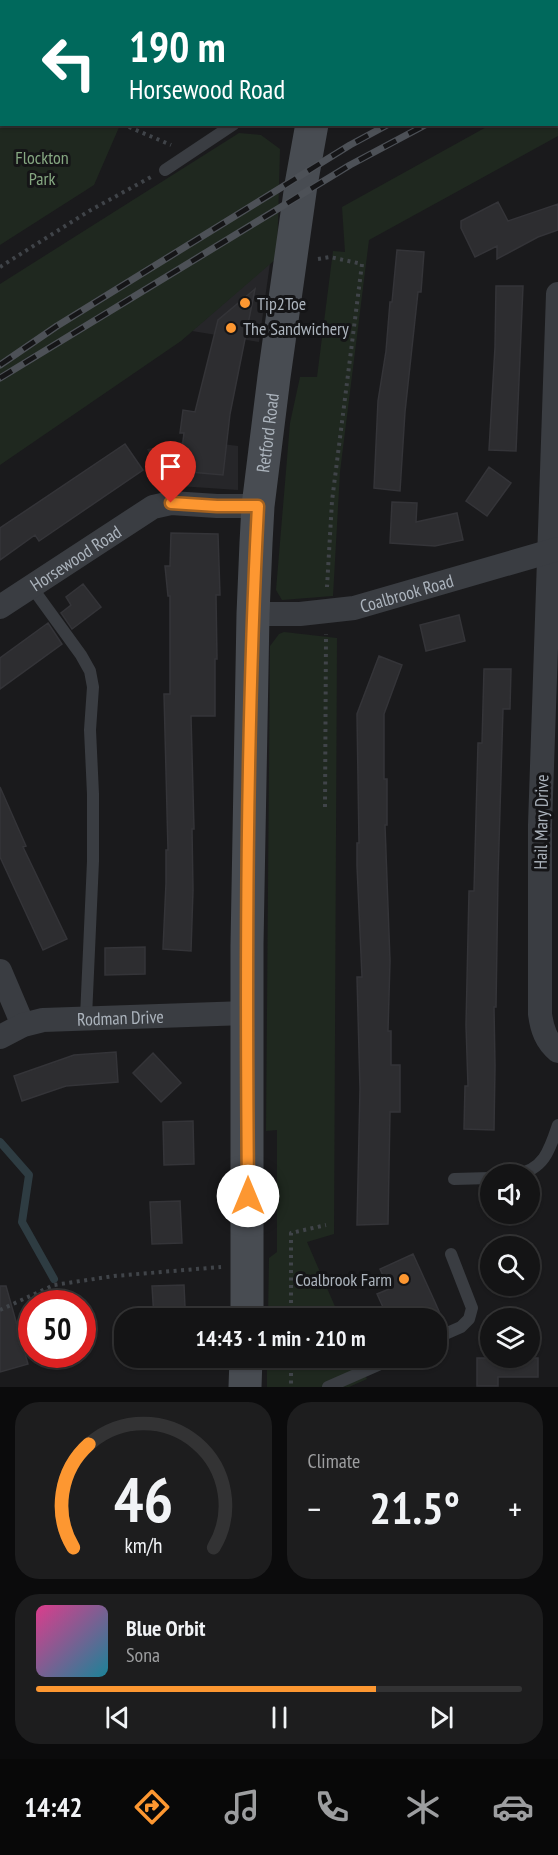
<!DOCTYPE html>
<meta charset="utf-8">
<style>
body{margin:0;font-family:"PT Sans Narrow",sans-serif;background:#1d1d1e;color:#f1f3f6;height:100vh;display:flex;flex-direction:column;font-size:22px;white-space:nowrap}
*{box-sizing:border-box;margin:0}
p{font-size:20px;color:#9d9ea0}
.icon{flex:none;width:33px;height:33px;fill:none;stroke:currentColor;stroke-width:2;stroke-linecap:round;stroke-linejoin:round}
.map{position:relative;height:1387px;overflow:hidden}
.side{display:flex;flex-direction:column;gap:15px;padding:15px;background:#0b0b0c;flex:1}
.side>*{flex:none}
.hud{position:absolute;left:0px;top:0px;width:558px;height:126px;box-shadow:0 2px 4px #0004,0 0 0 2px #333334;background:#00695c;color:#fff;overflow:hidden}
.buttons{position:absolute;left:480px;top:1164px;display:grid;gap:12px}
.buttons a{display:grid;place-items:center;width:60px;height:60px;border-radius:50%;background:#141415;box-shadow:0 2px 4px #0004,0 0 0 2px #333334;font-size:30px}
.speed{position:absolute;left:18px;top:1290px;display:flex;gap:12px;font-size:30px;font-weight:700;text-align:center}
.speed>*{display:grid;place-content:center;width:78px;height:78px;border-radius:50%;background:#141415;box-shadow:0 2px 4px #0004,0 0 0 2px #333334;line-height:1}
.speed .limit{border:9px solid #d22;background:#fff;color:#111}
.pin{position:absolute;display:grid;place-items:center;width:51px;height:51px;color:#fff;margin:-62px -26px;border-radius:50% 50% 50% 0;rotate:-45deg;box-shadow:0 0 6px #0007}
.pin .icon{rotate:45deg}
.me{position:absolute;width:66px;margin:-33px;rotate:0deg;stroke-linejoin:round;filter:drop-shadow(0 0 4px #0008)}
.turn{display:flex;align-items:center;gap:21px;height:126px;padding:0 30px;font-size:27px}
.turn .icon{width:78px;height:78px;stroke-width:2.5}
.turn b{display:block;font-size:42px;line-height:51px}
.big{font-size:45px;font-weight:700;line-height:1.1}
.side .widget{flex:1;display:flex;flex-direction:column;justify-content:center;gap:9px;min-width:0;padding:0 21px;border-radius:24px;background:#1d1d1e}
.side .dial{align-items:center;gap:0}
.dial svg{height:156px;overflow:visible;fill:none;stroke:#333334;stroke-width:7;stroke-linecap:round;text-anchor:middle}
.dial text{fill:#f1f3f6;stroke:none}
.song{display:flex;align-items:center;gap:18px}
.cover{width:72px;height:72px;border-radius:9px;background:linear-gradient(135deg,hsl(330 70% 55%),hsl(190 70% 35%))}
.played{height:6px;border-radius:3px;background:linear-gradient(90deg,#fd9731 70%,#333334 70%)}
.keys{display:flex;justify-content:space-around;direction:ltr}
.heat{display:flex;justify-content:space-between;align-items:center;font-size:33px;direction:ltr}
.side .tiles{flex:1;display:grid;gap:15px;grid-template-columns:1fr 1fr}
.widget:last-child{grid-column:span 2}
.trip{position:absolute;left:114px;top:1308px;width:333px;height:60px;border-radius:24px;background:#141415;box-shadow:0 2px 4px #0004,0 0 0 2px #333334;font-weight:700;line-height:60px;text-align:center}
.dock{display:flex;height:96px;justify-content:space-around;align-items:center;background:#080808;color:#9d9ea0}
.dock .icon{width:42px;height:42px}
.dock .on{color:#fd9731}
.dock b{font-size:27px;color:#f1f3f6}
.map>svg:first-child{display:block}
</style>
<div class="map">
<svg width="558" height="1387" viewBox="0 0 558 1387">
<rect width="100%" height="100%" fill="#1a1a1c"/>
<path fill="#262629" d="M351 0H531L351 1Z
M270 263 259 342 192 331Z
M191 440 238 446V490L164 485 147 449Z"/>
<path fill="#1f281f" d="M0 0H152L2 2V124L120 125 94 185 0 245Z
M558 87V136L369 240 340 472 333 596 282 600 276 590 290 423 300 377H317L333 251 345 252 342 207 490 125 556 124Z
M239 133 261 135 280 149 277 258 181 341 0 465V284Z
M284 632 337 638 334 1234 307 1242 340 1318H268L269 1258 277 1252V1130L266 1131 270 646 279 634Z
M267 1358H357L367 1379 349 1387H267Z"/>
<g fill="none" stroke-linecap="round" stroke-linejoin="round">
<path stroke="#2e3c42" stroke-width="8" d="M0 1142 29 1175 22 1222 54 1279"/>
</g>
<path fill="#2d2d30" stroke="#343438" stroke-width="1.5" d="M498 202 508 221 558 204V230L538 237 497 259V246L475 257 461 228V221Z
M397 250 424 252 421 292H418L405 412 400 491 374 488 378 401 386 351 390 302H392Z
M496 286H523L516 451 489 450 495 347Z
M255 289 230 414 223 475 190 472V465L180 464 184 433H180L183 410 195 412 218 320Z
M125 444 143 470 39 541 35 535 0 560V528Z
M489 467 511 483 487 516 466 501Z
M392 502 417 503 416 522 457 513 463 540 435 546 390 543Z
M171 533 218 534 220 595H216L217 659H215V716H191L194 829H192L193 890 191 951 163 949 166 883V850H168L164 694H170V596H168L165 566H170Z
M83 584 101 607 72 629 61 613 71 605 66 597Z
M459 615 465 641 426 651 420 625Z
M48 623 62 644 0 689V658Z
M379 656 402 665 384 714V779H387V825H385L390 961 388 1031H391V1065H400V1112H390L388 1224 357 1225 360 1089 357 977H362L357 866V843H359L357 714Z
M484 669H511L510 709H503L498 877 496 1007H494L495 1066 494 1130 464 1129 465 1086H468L466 1025 469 891H474L478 743H482Z
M0 787 26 846 23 847 67 939 43 950 0 857Z
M145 947V974L105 975V948Z
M116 1052 118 1082 66 1086 22 1101 14 1076 74 1055Z
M153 1053 181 1083 161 1102 133 1073Z
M193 1121 194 1164 164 1165 163 1122Z
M180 1201 182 1243 152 1244 150 1202Z
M413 1254 434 1300 442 1318H388L377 1294 389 1289 380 1269Z
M184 1285 185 1307H181L182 1318H154L152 1286Z
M0 1286H6L28 1364 0 1372Z
M477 1358H538V1377H498V1386H477Z"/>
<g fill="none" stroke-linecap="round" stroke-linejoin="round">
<path stroke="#404449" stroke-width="4" stroke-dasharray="3 4.5" stroke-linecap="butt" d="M0 52 2 53
M122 124 171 145
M318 259 330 257 362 264 332 501 327 587
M0 267 89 211 151 177
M325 807 326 634
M0 1310 54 1285 114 1276 221 1267
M291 1318V1233L326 1225
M291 1358V1387"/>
<path stroke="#3a3d42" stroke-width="12" d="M165 170 234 124
M31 586 81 655 90 671 93 687 90 730 93 794V861L86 1017
M516 1174C544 1170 550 1149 558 1125
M454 1179 490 1178
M436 1338 461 1327 469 1319 472 1308 451 1254
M328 1387 394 1358"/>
<g stroke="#3a3d42" stroke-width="24">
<path d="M558 294 540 825V1014C542 1029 546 1041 558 1051"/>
<path id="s1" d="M0 607 153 507 171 503 217 506H258"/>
<path id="s2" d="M253 614H300L354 608 558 549"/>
<path d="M0 971 23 1025"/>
<path id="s3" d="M0 1037 23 1025 43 1020 246 1013"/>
</g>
<g stroke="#484c52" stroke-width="33">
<path d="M334 2V0"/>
<path id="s4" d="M247 1318V945L253 614 256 543 258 506 274 377 301 185 312 124"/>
<path d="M245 1387 246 1358"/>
</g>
<defs>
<path id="rail" d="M556 36H558
M556 57 558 56
M0 365 57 326 350 145 389 124
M0 378 350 165 427 124"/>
</defs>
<use href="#rail" stroke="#4d5157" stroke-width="7"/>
<use href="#rail" stroke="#151517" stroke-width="4.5" stroke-dasharray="14" stroke-linecap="butt"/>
</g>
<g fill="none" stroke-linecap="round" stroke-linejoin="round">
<defs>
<path id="route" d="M171 503 217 506H258C246 735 246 966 248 1196"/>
</defs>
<use href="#route" stroke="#a46220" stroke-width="15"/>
<use href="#route" stroke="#fd9731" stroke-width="10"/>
</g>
<g fill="#fd9731" stroke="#151517" stroke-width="2">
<circle cx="245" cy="303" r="6"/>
<circle cx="231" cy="328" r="6"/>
<circle cx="404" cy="1279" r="6"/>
</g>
<g text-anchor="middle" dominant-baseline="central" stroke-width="6" stroke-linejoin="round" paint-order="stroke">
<g font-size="18" fill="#86a882" stroke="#151517">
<text x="42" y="157">Flockton<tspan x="42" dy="21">Park</tspan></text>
</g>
<g font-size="18" fill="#acb4bd" stroke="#151517" text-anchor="start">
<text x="257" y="303">Tip2Toe</text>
<text x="243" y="328">The Sandwichery</text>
<text x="392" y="1279" text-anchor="end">Coalbrook Farm</text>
</g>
<g font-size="18" fill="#acb4bd" stroke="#151517">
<text stroke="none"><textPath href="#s4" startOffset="886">Retford Road</textPath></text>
<text stroke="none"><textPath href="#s1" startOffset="90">Horsewood Road</textPath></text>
<text stroke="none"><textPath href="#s2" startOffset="156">Coalbrook Road</textPath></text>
<text transform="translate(541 822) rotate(-89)">Hail Mary Drive</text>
<text stroke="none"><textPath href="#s3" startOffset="124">Rodman Drive</textPath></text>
</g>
</g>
</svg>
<div class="buttons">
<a><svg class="icon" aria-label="sound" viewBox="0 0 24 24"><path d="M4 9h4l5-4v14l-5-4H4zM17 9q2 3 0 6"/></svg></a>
<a><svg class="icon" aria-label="search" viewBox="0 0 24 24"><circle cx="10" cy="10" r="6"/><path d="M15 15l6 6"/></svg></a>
<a><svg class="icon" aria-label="layers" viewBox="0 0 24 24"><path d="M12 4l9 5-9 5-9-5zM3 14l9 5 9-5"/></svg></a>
</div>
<div class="speed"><div class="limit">50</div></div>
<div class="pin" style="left:171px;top:503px;background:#d93025"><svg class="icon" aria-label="arrive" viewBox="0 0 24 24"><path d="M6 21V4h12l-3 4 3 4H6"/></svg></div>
<svg class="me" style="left:248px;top:1196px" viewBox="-20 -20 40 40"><circle r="19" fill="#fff"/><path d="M0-13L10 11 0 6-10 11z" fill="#fd9731"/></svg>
<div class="trip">14:43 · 1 min · 210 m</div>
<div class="hud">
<div class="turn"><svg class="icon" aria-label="left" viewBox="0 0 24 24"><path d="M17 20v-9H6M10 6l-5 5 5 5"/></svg><div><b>190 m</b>Horsewood Road</div></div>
</div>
</div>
<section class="side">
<div class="tiles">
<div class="widget dial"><svg viewBox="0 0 100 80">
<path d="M14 69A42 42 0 1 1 86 69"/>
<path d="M14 69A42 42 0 0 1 22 16" stroke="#fd9731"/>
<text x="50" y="56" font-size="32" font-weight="700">46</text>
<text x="50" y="72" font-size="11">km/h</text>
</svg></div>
<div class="widget"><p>Climate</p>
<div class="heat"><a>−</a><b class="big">21.5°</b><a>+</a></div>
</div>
<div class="widget">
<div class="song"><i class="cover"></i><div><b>Blue Orbit</b><p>Sona</p></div></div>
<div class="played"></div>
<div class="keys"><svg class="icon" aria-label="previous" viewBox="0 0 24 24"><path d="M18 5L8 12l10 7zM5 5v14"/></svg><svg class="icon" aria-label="pause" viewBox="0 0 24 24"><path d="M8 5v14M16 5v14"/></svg><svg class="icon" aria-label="next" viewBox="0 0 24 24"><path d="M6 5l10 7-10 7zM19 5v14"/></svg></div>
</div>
</div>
</section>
<nav class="dock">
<b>14:42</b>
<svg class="icon on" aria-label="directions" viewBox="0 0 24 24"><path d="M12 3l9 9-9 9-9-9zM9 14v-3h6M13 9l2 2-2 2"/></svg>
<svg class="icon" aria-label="music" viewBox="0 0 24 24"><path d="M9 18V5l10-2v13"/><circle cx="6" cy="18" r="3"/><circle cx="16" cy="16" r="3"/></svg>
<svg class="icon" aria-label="phone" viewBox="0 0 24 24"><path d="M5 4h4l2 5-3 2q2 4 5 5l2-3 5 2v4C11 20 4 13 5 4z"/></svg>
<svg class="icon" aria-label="climate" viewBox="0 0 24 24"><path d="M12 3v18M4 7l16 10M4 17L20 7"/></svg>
<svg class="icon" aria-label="car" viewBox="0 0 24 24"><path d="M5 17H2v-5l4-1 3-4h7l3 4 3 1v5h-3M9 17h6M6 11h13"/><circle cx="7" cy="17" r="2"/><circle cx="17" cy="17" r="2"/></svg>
</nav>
